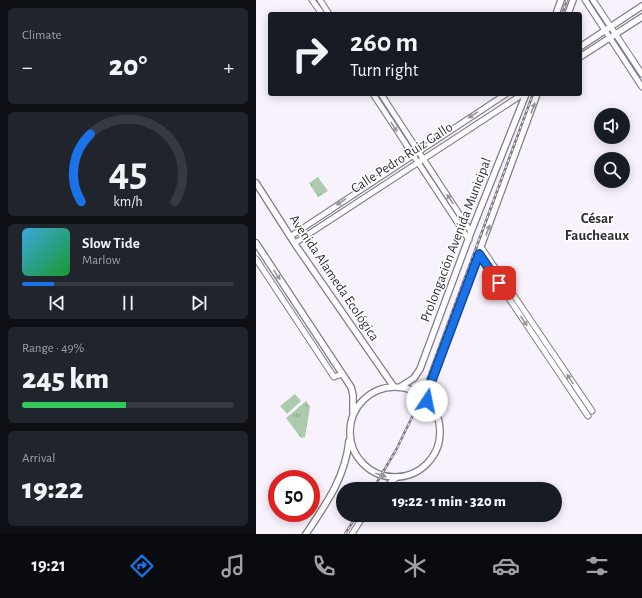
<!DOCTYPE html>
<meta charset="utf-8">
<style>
body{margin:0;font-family:"Alegreya Sans",sans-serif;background:#20242c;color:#f1f3f6;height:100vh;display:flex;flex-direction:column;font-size:15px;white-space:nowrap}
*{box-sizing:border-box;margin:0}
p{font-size:13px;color:#9ea1a6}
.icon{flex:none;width:22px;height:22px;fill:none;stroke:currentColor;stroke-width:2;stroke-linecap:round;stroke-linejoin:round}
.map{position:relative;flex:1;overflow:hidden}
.side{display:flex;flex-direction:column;gap:8px;padding:8px;background:#0d0f14;width:256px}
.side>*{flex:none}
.guide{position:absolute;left:12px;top:12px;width:314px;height:84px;border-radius:4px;box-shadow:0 2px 10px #0003;background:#171b24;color:#f1f3f6;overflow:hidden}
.fabs{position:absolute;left:338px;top:108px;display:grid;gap:8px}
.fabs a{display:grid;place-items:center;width:36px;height:36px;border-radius:50%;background:#171b24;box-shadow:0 2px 10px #0003;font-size:20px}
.speed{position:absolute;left:12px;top:470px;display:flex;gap:8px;font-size:20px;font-weight:700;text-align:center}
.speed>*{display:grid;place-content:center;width:52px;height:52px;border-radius:50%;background:#171b24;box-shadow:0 2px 10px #0003;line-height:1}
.speed .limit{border:6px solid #d22;background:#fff;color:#111}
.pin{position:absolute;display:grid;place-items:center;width:34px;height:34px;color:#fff;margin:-17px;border-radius:8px;box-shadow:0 2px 6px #0006}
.me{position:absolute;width:44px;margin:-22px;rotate:11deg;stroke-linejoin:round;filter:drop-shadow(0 0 3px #0008)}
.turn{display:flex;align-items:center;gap:14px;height:84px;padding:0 16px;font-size:18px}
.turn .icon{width:52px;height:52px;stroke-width:2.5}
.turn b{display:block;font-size:28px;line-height:34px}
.big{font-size:30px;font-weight:800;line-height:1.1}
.side .widget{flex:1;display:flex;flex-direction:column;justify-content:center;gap:6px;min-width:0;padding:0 14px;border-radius:6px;background:#20242c}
.side .dial{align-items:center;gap:0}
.dial svg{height:104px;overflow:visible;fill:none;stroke:#363941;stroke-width:7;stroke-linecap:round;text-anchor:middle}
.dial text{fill:#f1f3f6;stroke:none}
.song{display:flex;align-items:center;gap:12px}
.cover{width:48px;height:48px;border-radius:6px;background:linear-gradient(135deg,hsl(200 70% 55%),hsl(130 70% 35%))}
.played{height:4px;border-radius:2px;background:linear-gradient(90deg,#1a73e8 15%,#363941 15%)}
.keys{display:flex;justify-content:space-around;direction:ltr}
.heat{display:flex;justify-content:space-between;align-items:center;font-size:22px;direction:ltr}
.charge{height:6px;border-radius:3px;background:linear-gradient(90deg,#34c759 49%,#363941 0)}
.trip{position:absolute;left:80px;top:482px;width:226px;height:40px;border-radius:20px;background:#171b24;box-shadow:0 2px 10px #0003;font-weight:800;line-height:40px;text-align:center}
.menu{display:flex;height:64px;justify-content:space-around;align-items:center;background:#090b0e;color:#9ea1a6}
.menu .icon{width:28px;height:28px}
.menu .active{color:#1a73e8}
.menu b{font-size:18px;color:#f1f3f6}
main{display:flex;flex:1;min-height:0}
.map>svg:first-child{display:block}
</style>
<main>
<section class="side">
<div class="widget"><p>Climate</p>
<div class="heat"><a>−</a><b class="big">20°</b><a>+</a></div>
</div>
<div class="widget dial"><svg viewBox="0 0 100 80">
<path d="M14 69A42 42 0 1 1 86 69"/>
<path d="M14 69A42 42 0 0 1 21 17" stroke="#1a73e8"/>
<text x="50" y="56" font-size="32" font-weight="700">45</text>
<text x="50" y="72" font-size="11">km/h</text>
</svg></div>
<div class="widget">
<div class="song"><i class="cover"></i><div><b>Slow Tide</b><p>Marlow</p></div></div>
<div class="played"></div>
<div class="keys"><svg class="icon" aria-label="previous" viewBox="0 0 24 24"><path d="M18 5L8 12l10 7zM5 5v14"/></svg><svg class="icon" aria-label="pause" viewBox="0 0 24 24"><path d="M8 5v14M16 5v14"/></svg><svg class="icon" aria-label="next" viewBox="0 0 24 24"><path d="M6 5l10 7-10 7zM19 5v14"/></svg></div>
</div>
<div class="widget"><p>Range · 49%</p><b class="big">245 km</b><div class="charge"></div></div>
<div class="widget"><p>Arrival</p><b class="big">19:22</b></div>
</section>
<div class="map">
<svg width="386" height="534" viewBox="0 0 386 534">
<defs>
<pattern id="park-tufts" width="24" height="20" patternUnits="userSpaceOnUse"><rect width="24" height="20" fill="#accbad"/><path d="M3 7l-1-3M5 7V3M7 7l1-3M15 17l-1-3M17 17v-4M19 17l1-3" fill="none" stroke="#8da58e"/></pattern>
</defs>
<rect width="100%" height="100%" fill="#f8f2fd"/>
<path fill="#accbad" d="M39 394 45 401 31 414 24 406Z"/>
<path fill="url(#park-tufts)" d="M62 177 72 191 62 197 53 183Z
M50 401 54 407 49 437 45 438 30 418Z"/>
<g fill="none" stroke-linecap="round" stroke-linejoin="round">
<defs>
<path id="tertiary" d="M56 0 66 14
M64 0 73 14
M329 0 386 87
M337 0 386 74
M117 94 213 240
M125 94 215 232
M35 236 250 94
M39 243 267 94
M225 247 336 411
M223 254 332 416
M0 259 78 377 86 374
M127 489 141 477
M96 534 108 515"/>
<path id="secondary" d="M300 14 305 0
M312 14 317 0
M324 47 386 6
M324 57 386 17
M0 183 41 247 138 387
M0 243 95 387 97 395V412
M94 432a45 45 0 1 1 90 0a45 45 0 1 1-90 0Z
M144 387 158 378 164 369 215 232 270 94
M171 401 174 385 281 94
M50 534C70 504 89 478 93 441"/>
</defs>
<use href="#tertiary" stroke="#83798a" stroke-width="7"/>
<use href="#secondary" stroke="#83798a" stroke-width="8"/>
<use href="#tertiary" stroke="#fff" stroke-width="5"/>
<use href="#secondary" stroke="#fff" stroke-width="5.5"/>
<defs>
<path id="rail" d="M306 14 311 0
M117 489 140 450 161 407 277 94
M89 534 101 515"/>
</defs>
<use href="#rail" stroke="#807b84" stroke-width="2.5"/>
<use href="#rail" stroke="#fff" stroke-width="1" stroke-dasharray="3" stroke-linecap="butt"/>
</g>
<defs><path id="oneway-solid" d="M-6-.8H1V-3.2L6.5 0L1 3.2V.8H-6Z"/></defs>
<g fill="#98969a">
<use href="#oneway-solid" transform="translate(277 108) rotate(-70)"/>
<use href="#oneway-solid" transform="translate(217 115) rotate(147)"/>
<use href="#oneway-solid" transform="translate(138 127) rotate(57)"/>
<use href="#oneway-solid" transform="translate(194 199) rotate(-123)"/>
<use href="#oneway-solid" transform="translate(85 202) rotate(147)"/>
<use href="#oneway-solid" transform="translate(232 230) rotate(-70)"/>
<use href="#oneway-solid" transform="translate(21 275) rotate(57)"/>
<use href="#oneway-solid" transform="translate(268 321) rotate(56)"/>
<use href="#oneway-solid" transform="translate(314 379) rotate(-124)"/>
<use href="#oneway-solid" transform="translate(125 475) rotate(18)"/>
</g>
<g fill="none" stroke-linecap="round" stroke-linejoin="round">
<defs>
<path id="route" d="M171 401 174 385 223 254 243 283"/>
</defs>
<use href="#route" stroke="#114b97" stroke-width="10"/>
<use href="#route" stroke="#1a73e8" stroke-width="7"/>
</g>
<g text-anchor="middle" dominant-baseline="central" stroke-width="3" stroke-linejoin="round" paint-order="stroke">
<g font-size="14" fill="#322e35" stroke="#fff">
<text transform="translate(146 158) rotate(-33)">Calle Pedro Ruiz Gallo</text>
<text transform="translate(200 240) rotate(-69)">Prolongación Avenida Municipal</text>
<text transform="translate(78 278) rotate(56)">Avenida Alameda Ecológica</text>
</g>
<g font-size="15" font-weight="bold" fill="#322e35" stroke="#fff">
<text x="341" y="218">César<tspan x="341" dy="17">Faucheaux</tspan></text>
</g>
</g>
</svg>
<div class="fabs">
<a><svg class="icon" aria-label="sound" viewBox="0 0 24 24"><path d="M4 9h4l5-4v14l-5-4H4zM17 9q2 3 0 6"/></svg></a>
<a><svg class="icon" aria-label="search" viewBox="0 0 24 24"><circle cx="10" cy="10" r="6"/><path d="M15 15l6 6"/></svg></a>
</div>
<div class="speed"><div class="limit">50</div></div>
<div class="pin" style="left:243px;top:283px;background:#d93025"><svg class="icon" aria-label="arrive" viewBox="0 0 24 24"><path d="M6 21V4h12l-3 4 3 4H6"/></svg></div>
<svg class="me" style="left:171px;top:401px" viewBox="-20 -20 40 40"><circle r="19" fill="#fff"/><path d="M0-13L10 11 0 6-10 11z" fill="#1a73e8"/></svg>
<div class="trip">19:22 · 1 min · 320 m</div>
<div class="guide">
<div class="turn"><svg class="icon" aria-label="right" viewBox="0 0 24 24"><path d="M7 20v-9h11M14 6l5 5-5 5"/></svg><div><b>260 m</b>Turn right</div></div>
</div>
</div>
</main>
<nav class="menu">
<b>19:21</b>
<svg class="icon active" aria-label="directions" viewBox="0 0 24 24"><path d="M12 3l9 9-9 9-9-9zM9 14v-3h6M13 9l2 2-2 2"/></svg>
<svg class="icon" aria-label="music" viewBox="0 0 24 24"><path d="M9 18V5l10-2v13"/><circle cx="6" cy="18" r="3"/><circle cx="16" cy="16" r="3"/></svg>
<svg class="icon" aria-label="phone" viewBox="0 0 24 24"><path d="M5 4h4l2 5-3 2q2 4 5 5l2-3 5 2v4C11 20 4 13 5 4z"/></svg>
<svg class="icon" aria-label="climate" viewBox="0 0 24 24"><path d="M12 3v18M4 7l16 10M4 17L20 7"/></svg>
<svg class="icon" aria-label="car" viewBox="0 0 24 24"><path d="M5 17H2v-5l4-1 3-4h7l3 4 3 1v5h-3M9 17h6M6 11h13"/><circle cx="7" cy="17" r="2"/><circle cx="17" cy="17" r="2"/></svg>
<svg class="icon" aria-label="filters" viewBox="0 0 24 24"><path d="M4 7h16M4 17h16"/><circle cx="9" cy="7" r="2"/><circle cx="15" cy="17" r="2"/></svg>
</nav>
